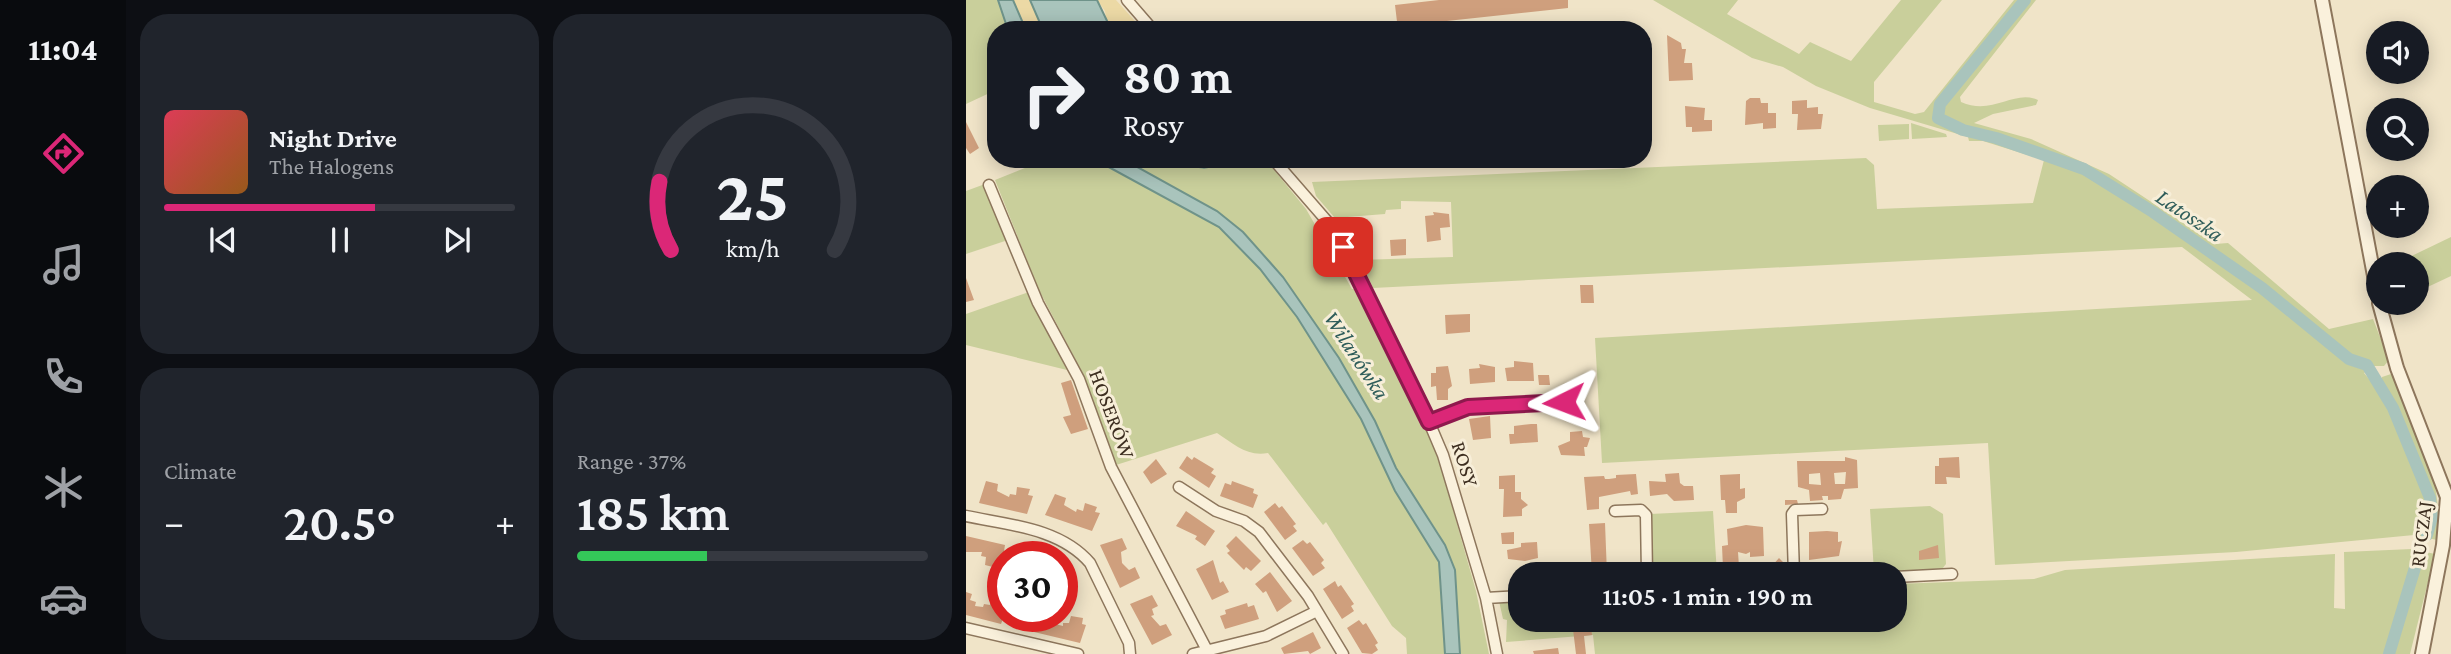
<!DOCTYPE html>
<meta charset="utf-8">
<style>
body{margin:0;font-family:"Crimson Pro",serif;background:#20242c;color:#f1f3f6;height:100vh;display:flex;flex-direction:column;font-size:26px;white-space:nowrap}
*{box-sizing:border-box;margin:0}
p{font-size:23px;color:#9ea1a6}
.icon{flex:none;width:38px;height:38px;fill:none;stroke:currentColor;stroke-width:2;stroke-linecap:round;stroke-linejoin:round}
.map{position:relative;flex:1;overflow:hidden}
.drawer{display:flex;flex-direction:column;gap:14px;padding:14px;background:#0d0f14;width:840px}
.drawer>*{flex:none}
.guide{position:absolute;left:21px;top:21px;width:665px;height:147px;border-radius:28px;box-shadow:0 4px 18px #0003;background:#171b24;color:#f1f3f6;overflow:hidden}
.fabs{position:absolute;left:1400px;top:21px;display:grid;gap:14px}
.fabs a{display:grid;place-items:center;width:63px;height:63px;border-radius:50%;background:#171b24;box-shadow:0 4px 18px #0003;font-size:35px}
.speed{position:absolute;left:21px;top:541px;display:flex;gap:14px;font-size:35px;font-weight:700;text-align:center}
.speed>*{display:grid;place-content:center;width:91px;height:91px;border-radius:50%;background:#171b24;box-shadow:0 4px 18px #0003;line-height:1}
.speed .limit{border:10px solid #d22;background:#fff;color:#111}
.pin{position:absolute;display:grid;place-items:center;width:60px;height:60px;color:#fff;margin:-30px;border-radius:14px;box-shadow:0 4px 10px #0006}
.me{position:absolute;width:77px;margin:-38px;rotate:267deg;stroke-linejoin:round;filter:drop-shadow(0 0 5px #0008)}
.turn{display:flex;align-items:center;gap:24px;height:147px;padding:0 21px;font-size:32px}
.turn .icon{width:91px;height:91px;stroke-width:2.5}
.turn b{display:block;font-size:49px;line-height:60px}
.big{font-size:52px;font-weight:600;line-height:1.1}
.drawer .widget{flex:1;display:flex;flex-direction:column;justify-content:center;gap:10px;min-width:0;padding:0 24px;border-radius:28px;background:#20242c}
.drawer .dial{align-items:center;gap:0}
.dial svg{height:182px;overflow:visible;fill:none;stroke:#363941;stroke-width:7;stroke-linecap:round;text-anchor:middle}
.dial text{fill:#f1f3f6;stroke:none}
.song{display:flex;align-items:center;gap:21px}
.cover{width:84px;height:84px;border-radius:10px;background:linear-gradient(135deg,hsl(350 70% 55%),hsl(30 70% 35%))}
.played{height:7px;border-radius:4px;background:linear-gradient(90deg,#db2777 60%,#363941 60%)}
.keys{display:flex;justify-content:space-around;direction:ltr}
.heat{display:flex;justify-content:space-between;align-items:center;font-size:38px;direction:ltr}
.charge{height:10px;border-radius:5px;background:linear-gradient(90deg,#34c759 37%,#363941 0)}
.drawer .tiles{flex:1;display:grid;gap:14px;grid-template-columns:repeat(2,1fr)}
.trip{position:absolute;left:542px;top:562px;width:399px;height:70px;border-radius:28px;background:#171b24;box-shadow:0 4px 18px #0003;font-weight:600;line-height:70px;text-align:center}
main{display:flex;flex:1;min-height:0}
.dock{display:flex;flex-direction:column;width:126px;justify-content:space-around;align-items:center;background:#090b0e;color:#9ea1a6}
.dock .icon{width:49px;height:49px}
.dock .active{color:#db2777}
.dock b{font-size:32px;color:#f1f3f6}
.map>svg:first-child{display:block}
</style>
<main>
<nav class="dock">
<b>11:04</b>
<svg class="icon active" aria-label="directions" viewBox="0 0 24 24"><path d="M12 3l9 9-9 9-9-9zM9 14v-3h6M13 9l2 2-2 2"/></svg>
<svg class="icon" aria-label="music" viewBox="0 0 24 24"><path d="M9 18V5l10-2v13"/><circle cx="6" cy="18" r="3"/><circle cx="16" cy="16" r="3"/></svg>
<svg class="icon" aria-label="phone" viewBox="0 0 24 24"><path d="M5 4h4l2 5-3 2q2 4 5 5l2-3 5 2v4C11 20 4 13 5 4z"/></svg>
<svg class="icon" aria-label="climate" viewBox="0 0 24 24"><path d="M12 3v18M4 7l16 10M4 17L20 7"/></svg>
<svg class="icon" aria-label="car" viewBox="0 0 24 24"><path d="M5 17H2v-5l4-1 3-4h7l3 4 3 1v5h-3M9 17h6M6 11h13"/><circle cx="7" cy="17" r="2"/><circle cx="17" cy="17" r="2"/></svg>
</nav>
<section class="drawer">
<div class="tiles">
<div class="widget">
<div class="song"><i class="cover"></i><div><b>Night Drive</b><p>The Halogens</p></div></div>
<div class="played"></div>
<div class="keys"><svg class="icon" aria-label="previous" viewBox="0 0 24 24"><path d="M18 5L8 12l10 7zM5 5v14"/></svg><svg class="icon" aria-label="pause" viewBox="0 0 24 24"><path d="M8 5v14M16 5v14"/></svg><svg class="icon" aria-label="next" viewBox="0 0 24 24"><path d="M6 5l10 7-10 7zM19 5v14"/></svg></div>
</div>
<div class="widget dial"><svg viewBox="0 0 100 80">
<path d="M14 69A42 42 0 1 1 86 69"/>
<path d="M14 69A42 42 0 0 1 9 39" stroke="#db2777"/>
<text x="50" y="56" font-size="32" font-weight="700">25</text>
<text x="50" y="72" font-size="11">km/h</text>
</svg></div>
<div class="widget"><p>Climate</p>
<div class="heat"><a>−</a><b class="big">20.5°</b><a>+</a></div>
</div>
<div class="widget"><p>Range · 37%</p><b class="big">185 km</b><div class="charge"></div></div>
</div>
</section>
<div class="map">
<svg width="1485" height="654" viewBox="0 0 1485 654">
<rect width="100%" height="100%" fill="#f0e4c8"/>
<path fill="#c9cf9b" d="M0 0H32L42 30H30V90L0 104Z
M687 0H772L761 14 833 54 844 42 885 61 935 0H976L908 82V102L949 114 958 112 1048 0H1070L994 97 995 102C1027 116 1048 89 1072 100L1070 105 1027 114 1008 123 1065 139 1143 174 1249 244 1262 243 1363 329 1407 319 1423 360 1418 366H1408L1398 373 1409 386 1415 382 1416 377 1428 373C1450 428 1479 479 1471 540L1448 535 1270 552 1029 565 1022 443 636 463 629 338 1286 300 1216 247 407 288 393 260 487 257 485 202 435 201V209L420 210 419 214 369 218 350 196 346 182 900 158 908 165 911 209 1067 203 1078 160 1017 141H1003L1002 137 904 108 850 86 817 67 786 58Z
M945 123 980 134 981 137 946 139Z
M943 124V139L913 141 912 125Z
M62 159H127L253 227 294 269 331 317 395 419 429 491 473 562 479 654H441L440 638 426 626 360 522 357 525 302 453C281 457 268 444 251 433L150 465 117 374 73 290 29 180 64 166Z
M157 159H299L340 209 386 289H393L470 450 510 591 523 654H494L489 570 473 534 430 468 373 358 317 277 277 232 251 212Z
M19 184 42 240 0 254V191Z
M1485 237V276L1451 292V264H1429Z
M63 292 101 370 0 345V314Z
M964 506 977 514 980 564 976 569 908 572 904 509Z
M747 511 751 574H689L685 566 684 514Z
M1446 549 1469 554 1444 654H629L627 635 540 642 541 620 537 619 533 601 555 599V620H929V584L1068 579 1099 570 1369 554 1368 608 1379 609 1378 552Z"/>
<path fill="#ecd9a5" d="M47 0H64L77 30H60Z
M131 0H150L177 30H136L142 29 139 11Z"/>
<path fill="#a9c4bc" stroke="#6f938a" stroke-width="2" d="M32 0H47L60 30H42Z
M64 0H131L143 25 136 30H77Z
M128 159H157L251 211 277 232 317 277 373 358 409 421 430 468 479 545 489 570 494 654H479L473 562 429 491 395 419 331 317 294 269 253 227Z
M216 159H258C242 171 233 170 216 159Z"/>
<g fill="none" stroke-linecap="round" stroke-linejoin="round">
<path stroke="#a9c4bc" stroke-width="12" d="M1059 0 974 104 972 118 997 130 1030 138 1118 169 1187 212 1296 288 1383 359 1401 365 1427 408 1464 498 1466 517 1461 535
M1423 654 1454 551"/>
</g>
<path fill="#cf9f7d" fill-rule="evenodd" d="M473 0H602V8L453 24V30H432L429 5Z
M701 35 715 43 716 49H720L718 63H726L727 80 703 81Z
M784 98H794L795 103H802V113H810V128L797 129V123L779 125 780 101Z
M841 100V108L852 107V114H857L855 129 831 130 832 114H826V101Z
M719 106 739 108 738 120H746V131L726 132V127H720Z
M677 119H683L684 134H677Z
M0 122 13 148 4 154 0 148Z
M467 212 483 214 484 227 474 228 475 240 461 242 459 216 468 215Z
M440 239V255L425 256 424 240Z
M0 278 8 300 0 302Z
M614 285H627L628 303H615Z
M504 314V332L480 334 479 315Z
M548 361 567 363 568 381H541L539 368 548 367Z
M513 364 529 367V382L504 384 503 369 514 368Z
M482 366 486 386 482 389V400H471L470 386 465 387V373H470V367Z
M572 375H583L584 385H573Z
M105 380 122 429 105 434 97 417 105 415 95 383Z
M524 416 525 438 507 440 503 419Z
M565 424H571L572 442 544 444 543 434H548V426Z
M616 431 617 437 624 438 621 447H618L619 456 595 455 592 446 604 441V432Z
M221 456 226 460 228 457 248 469 245 473 250 476 243 488 213 468Z
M879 457 891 460 892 488 878 489 875 499 862 500V496H856L857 500 844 501 843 490 832 487 831 461H879ZM880 472 879 484H869L868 473ZM854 473 855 485 843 484V474Z
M993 457 994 478 980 477 981 484H969V466H973V458Z
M190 459 201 474 185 484 177 472Z
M713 473 714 483 718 486H727L728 500 708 501 701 494 684 496 683 481 700 482 699 474Z
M670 474 672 494 665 495 664 491 633 497V509L621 510 618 477 638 476 639 479H643L650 478V475Z
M774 474V489L779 488V498L771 502V513H760L759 500H755L754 475Z
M549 475V492H555V499L562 505 556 509V516L537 517 538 489H533V476Z
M20 481 32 484 31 491 43 497 44 494 50 495 51 487 64 489 62 495 67 496 61 514 13 503Z
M266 481 288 489 287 493 292 495 287 508 254 496 259 483 265 485Z
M89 494 100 498 98 505 110 512 111 509 117 511 119 503 131 507 129 512 134 513 126 531 79 515Z
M819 500H831L832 504 819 505Z
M309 503 313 508 316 506 330 524 327 526 331 531 319 540 298 512Z
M220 511 249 531 239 546 229 539 231 536 210 526Z
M639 523 641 574H626L623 524Z
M780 525 797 527 798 556 784 557V552L780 554 772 552 773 567 757 568 756 546 762 545 761 529Z
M861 531 872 532V542L876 541 873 556 843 560V532Z
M548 532V544H536L535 533Z
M0 536 39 545 36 564 32 563 31 568 19 565 20 557 15 556 16 552H0Z
M270 536 295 561 285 571 280 567 278 570 261 553 264 551 260 546Z
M156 538 161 549 155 552 156 563 163 570 169 567 174 578 154 588 134 545Z
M337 540 341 544 344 542 358 560 355 563 359 568 347 576 326 548Z
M571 542 572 558 559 561 542 559 541 550 555 547V543Z
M972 545 973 558 953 560V551Z
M68 548 82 556H63Z
M813 558 822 567 817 574 805 567Z
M247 560 254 583 257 581 263 592 246 600 230 569Z
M98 566 108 572 96 592V568Z
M579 568 580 574H555V582H552L550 573Z
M304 572 326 601 311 612 300 591 297 593 289 584Z
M369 581 372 587 375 585 388 604 385 606 388 611 376 619 357 589Z
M0 592 6 594 4 600 10 602 9 606 17 607 18 604 24 605 25 597 37 599 38 616 35 624 0 615Z
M186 595 192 606 186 609 188 615 185 616 194 626 200 624 206 635 186 645 164 604Z
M281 603 282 607 288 605 293 619 259 629 254 616 260 614 259 610Z
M72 616H85L89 624 97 626V623H103L105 616 117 618 116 624 120 625 114 643 68 632Z
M393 620 397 625 400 623 412 643 409 645 412 650 406 654 396 653 381 628Z
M624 620 626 635 618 636 620 654H610L606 621Z
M347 632 355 648 344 654 342 651 318 654 315 648Z
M592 648 593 654H568L567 651Z"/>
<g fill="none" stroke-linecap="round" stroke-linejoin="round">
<defs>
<path id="minor" d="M161 0 187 30
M307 159 367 228 463 422 477 455 520 598 531 654
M23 185 72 303 113 379 145 467 243 654
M463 422 502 407 598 402
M213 487 250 511 278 521 293 532 342 596 377 654
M649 511 675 510 680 515 681 574
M0 516C43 525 94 528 124 563L163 643 164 654
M828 574 826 514 829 510 856 509
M929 577 986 574
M520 598 555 596
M0 628 112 654
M227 654 300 636 351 611"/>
<path id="tertiary" d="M1356 0 1412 297
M1413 303 1431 368 1481 497 1477 545 1456 654"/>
</defs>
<use href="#minor" stroke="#8d765c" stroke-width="13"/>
<use href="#tertiary" stroke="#8d765c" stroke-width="16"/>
<use href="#minor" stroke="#faf1dc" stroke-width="10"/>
<use href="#tertiary" stroke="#faf1dc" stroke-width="12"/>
</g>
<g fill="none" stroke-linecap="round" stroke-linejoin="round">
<defs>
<path id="route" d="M377 247 463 422 502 407 598 402"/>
</defs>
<use href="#route" stroke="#8e194d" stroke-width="18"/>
<use href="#route" stroke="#db2777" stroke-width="12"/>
</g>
<g text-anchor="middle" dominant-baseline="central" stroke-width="6" stroke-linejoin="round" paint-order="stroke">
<g font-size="21" fill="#3d2e20" stroke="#f7eed8">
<text transform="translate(146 414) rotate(69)">HOSERÓW</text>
<text transform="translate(499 464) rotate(72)">ROSY</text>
<text transform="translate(1455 534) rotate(-83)">RUCZAJ</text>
</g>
<g font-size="23" font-style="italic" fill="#2f5d5a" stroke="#f7eed8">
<text transform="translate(1224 215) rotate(34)">Latoszka</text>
<text transform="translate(391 355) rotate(57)">Wilanówka</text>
</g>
</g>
</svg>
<div class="fabs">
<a><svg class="icon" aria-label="sound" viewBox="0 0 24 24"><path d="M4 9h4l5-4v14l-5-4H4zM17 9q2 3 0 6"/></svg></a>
<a><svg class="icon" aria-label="search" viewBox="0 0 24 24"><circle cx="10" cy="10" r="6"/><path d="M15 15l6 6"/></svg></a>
<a>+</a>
<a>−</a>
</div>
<div class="speed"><div class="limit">30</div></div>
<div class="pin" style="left:377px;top:247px;background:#d93025"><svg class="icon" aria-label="arrive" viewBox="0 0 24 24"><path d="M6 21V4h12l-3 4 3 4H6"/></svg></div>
<svg class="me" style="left:598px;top:402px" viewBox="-20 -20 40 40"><path d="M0-17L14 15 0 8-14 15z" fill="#db2777" stroke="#fff" stroke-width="4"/></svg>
<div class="trip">11:05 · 1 min · 190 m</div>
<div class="guide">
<div class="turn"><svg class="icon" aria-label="right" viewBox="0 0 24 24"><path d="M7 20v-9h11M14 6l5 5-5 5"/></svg><div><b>80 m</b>Rosy</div></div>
</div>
</div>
</main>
